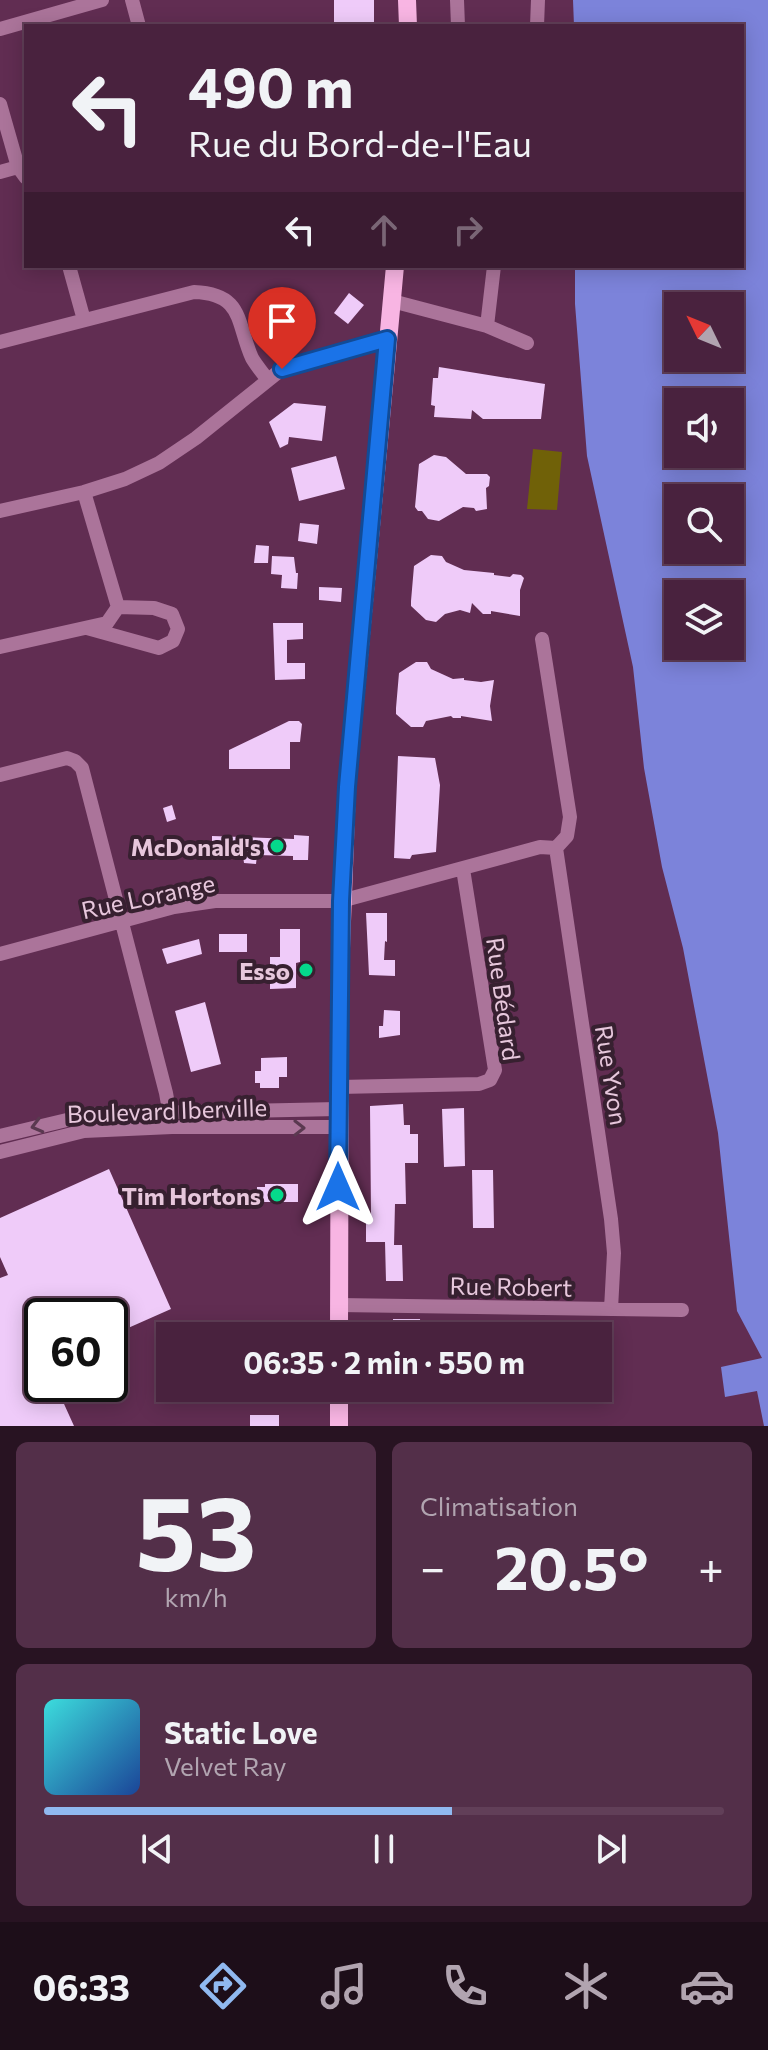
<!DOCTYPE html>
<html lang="fr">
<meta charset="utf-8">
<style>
body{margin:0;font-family:Commissioner,sans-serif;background:#532f49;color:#f1f3f6;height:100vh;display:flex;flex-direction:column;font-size:30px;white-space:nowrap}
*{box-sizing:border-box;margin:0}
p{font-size:26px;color:#b1a4b0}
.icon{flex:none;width:44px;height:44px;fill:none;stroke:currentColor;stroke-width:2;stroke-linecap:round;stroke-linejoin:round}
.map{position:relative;height:1426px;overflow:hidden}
.panel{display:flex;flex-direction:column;gap:16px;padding:16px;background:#281322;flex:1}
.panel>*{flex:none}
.top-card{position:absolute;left:24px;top:24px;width:720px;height:244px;border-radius:0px;box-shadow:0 4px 20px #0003,0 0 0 2px #613f58;background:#49223e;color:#f1f3f6;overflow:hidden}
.needle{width:52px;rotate:313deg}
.buttons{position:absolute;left:664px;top:292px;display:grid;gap:16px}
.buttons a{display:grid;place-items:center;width:80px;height:80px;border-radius:0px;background:#49223e;box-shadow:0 4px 20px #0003,0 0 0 2px #613f58;font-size:40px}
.speed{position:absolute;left:24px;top:1298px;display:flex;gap:16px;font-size:40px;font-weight:700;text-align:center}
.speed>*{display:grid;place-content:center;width:104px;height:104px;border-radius:50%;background:#49223e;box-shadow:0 4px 20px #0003,0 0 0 2px #613f58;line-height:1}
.speed .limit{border:4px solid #111;border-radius:12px;background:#fff;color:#111}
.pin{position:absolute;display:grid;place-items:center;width:68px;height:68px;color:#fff;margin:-82px -34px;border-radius:50% 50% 50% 0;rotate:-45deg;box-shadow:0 0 8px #0007}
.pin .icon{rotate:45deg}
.me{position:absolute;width:88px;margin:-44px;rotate:0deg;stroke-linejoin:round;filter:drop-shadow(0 0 6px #0008)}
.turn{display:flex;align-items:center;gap:28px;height:168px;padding:0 32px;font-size:36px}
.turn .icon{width:104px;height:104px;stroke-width:2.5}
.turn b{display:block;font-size:56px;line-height:68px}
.lanes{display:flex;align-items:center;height:76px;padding:0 32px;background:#0003;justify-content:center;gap:40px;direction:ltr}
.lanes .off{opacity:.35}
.big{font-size:60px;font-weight:700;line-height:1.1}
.panel .widget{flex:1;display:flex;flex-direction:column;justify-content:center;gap:12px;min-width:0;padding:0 28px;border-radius:12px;background:#532f49}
.panel .dial{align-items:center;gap:0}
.dial b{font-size:104px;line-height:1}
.song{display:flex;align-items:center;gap:24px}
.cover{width:96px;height:96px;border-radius:12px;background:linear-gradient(135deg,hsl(180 70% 55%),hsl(220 70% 35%))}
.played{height:8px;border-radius:4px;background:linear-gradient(90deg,#90b9f0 60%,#613f58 60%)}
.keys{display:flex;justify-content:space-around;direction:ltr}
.heat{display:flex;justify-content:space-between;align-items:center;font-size:44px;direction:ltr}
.panel .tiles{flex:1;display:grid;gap:16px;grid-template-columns:1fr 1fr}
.widget:last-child{grid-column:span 2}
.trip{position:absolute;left:156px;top:1322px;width:456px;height:80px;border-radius:0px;background:#49223e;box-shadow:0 4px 20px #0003,0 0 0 2px #613f58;font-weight:700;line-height:80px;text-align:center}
.menu{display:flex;height:128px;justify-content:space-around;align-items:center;background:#1d0e19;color:#b1a4b0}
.menu .icon{width:56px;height:56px}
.menu .selected{color:#90b9f0}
.menu b{font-size:36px;color:#f1f3f6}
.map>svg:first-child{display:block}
</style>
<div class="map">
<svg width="768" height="1426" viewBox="0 0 768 1426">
<rect width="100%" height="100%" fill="#612d52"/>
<path fill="#706108" d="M533 449 562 452 557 510 527 509Z"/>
<path fill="#7c83da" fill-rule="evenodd" d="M573 0H768V1426H764L757 1391 725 1397 721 1367 762 1358 737 1311 718 1133 683 948 662 867 644 768 633 667 587 456 575 304V266H742V26H574ZM678 306H730V358H678ZM678 402H730V454H678ZM678 498H730V550H678ZM678 594H730V646H678Z"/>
<path fill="#efcbf9" d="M334 0H374V26H334Z
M349 293 364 305 348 324 334 313Z
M439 367 545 384 541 419H483L472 410 471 419 434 417 435 406 431 405 433 378H438Z
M294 403 326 406 322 441 289 437 288 444 280 448 269 422Z
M434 455 446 457 466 474H487L490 477 489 486 486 488 487 509 476 511 474 508 463 507 439 521 428 519 422 511H418L415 507 419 464Z
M336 456 345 489 299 501 291 468Z
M300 523 319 525 317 544 298 541Z
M256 545 269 546 268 563H254Z
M431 555 442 556 446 562 464 570 494 573V575L510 577 513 574 521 575 524 578 520 590V616L491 611V614H483L472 603 470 613 460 610 445 614 436 622 426 620 411 606V601L414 566Z
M272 556 294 557 296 573H298L297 589 281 588 282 575 271 574Z
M319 587 342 588 341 602 319 600Z
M273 623H303V639L287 640V663H305V679L275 680Z
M416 662H427L431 669 453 679 464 678V680L481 682 494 680 490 706 492 721 461 716V718H453L451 716 426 721 423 727H411L396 714V708L399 673Z
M289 721H299L302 724 300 742H290V769H229V750Z
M398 756 435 758 440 785 436 852 412 855 410 859 394 858Z
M172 805 176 819 167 822 163 808Z
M294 835 309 836 308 860H293V856L257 855 256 864 244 863 243 856 226 857V854H218L219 849 212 848V836L294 839Z
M366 913H387V942L385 941 384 960H395V976L369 975Z
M280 929H300V962L296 963V988L270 989V957H280Z
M219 934H247V952H219Z
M199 939 202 954 167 964 162 949Z
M205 1002 221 1064 191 1072 175 1011Z
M384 1010 400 1011V1035L379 1038V1026H383Z
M287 1057V1077H279V1088H260V1083H255V1071H261V1058Z
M403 1104 404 1125H410V1134H418V1163H405L406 1204H395L394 1245H402L403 1281H386L385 1242H366V1215H371L370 1106Z
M464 1108 465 1166 444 1167 442 1109Z
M109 1169 171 1309 110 1336V1316H42V1384H55L74 1426H0V1278L8 1275 0 1257V1218Z
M472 1170H493L494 1228H473Z
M265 1184H298V1202H257V1187H265Z
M393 1319H420L421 1336H393Z
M250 1415H279V1426H250Z"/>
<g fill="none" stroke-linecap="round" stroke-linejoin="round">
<path stroke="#ab749a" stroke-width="14" d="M132 0 139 26
M457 0 458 26
M537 26 538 0
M0 29 102 0
M0 104 18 167 26 178
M0 172 18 167
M69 266 84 320
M392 301 487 326 527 343
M487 326 494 266
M0 342 194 292C244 294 236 322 252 358 256 365 262 372 267 379
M0 511 84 492 125 479 159 463 196 438 282 369 387 339
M87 628 159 648 173 641 178 629 172 614 154 608 118 607
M542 639 570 817 567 836 556 848
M0 647 107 623 118 607 84 492
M0 775 67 758 75 761 82 768 166 1093 172 1127
M0 954 174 907 215 901H341L540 847 556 848 611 1219 614 1253 611 1309
M339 1087 479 1084 490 1080 495 1070 463 869
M0 1136 92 1114 338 1109
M0 1152 84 1131 172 1127H338
M339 1305 682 1310"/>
<path stroke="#f8b5e3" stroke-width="18" d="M407 0 408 26
M339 1336 340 975 347 787 395 266
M339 1388V1426"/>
</g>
<defs><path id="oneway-chevron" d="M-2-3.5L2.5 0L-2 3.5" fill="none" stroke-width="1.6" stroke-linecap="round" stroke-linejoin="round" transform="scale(2)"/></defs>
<g stroke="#5a3950">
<use href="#oneway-chevron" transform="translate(37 1126) rotate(165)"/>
<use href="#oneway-chevron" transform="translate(299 1128)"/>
</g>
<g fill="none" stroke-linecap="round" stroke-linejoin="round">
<defs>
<path id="route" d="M282 369 387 339 347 787 341 901 338 1187"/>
</defs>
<use href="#route" stroke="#114b97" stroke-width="20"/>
<use href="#route" stroke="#1a73e8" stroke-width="14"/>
</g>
<g fill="#05d98b" stroke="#372030" stroke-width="3">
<circle cx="277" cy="846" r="8"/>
<circle cx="306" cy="970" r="8"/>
<circle cx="277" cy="1195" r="8"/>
</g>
<g text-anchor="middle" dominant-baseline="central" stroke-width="8" stroke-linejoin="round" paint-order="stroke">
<g font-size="24" font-weight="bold" fill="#e7c7dc" stroke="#372030" text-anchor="end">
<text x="261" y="846">McDonald's</text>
<text x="290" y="970">Esso</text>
<text x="261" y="1195">Tim Hortons</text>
</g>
<g font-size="24" fill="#e7c7dc" stroke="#372030">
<text transform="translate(148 896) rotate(-12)">Rue Lorange</text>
<text transform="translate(504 999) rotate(82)">Rue Bédard</text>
<text transform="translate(612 1075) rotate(81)">Rue Yvon</text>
<text transform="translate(167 1110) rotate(-2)">Boulevard Iberville</text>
<text transform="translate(511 1286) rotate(1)">Rue Robert</text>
</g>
</g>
</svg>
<div class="buttons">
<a><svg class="needle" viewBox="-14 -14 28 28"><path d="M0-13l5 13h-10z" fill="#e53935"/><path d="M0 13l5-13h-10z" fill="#b1a4b0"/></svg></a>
<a><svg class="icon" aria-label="sound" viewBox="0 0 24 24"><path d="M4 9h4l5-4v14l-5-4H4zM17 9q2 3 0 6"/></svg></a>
<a><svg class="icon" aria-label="search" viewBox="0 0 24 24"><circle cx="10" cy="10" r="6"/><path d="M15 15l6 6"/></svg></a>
<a><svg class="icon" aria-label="layers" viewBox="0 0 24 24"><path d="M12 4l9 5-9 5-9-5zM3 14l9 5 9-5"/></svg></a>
</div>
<div class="speed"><div class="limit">60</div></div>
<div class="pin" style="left:282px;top:369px;background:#d93025"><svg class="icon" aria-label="arrive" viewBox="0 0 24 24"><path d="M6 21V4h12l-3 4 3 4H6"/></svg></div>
<svg class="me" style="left:338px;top:1187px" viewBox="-20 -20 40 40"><path d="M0-17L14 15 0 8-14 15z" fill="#1a73e8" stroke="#fff" stroke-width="4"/></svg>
<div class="trip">06:35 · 2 min · 550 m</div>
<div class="top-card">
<div class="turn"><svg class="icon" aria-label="left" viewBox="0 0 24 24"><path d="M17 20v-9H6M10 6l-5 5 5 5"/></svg><div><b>490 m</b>Rue du Bord-de-l'Eau</div></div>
<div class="lanes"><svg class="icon" aria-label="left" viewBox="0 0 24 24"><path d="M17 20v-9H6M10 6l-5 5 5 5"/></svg><svg class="icon off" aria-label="ahead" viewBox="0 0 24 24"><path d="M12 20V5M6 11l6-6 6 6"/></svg><svg class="icon off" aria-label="right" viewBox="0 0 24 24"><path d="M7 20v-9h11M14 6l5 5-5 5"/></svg></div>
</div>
</div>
<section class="panel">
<div class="tiles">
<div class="widget dial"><b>53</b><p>km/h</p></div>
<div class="widget"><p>Climatisation</p>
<div class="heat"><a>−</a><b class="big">20.5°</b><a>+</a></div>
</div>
<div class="widget">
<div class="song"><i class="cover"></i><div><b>Static Love</b><p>Velvet Ray</p></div></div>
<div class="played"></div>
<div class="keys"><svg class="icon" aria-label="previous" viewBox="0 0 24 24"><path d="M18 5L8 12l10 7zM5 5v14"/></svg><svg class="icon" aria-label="pause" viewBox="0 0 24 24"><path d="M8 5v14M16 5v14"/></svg><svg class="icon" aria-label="next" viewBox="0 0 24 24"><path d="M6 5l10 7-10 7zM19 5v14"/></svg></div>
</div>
</div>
</section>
<nav class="menu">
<b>06:33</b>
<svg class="icon selected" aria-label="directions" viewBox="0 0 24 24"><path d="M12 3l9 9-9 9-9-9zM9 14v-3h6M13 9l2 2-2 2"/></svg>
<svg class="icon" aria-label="music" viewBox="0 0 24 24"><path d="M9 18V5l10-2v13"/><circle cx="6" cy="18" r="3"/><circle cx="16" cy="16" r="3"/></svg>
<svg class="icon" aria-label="phone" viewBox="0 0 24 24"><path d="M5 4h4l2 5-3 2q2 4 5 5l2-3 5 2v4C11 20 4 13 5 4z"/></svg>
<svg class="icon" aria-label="climate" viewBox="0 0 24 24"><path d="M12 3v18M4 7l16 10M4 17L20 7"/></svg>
<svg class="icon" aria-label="car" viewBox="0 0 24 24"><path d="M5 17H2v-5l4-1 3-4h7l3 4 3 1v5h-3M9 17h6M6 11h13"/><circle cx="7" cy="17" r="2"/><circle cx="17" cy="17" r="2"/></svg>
</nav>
